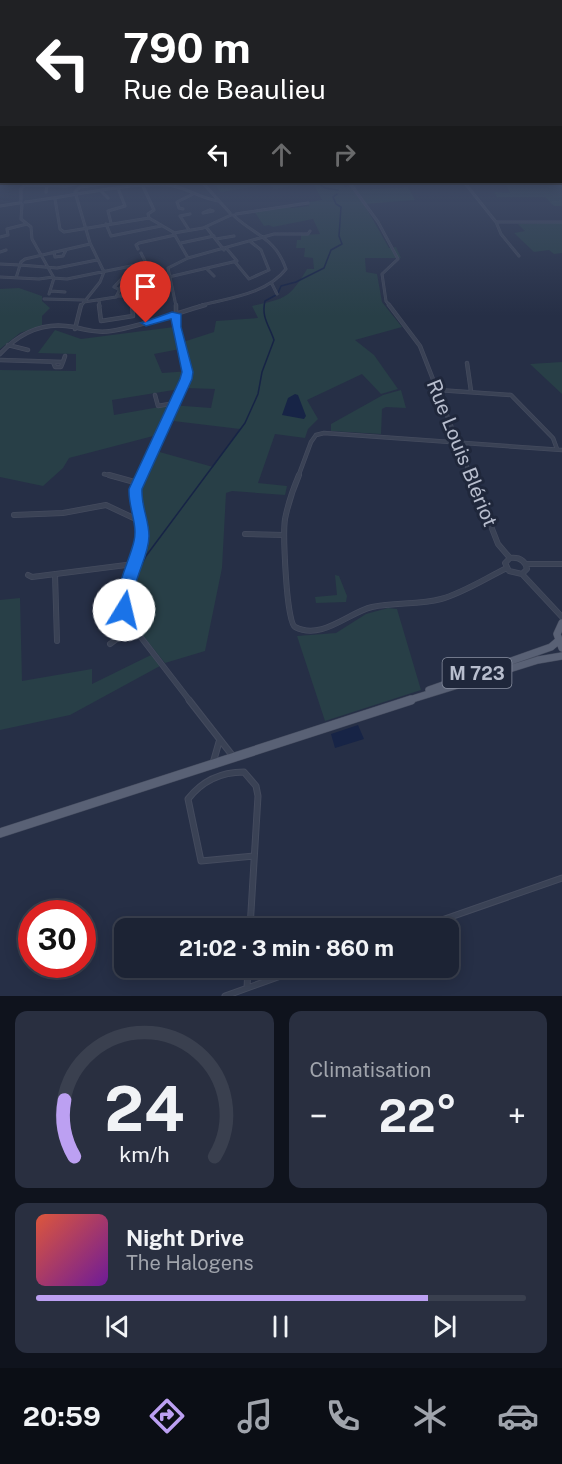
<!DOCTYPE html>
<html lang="fr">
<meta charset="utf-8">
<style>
body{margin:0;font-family:"Public Sans",sans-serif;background:#292f40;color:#f1f3f6;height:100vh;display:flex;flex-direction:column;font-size:22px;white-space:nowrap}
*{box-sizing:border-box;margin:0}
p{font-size:20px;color:#a0a4ac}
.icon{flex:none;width:33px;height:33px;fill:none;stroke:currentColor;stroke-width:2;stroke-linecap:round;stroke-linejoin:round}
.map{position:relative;height:996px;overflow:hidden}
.sheet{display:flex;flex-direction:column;gap:15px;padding:15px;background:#0f131d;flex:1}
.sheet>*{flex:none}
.guide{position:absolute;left:0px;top:0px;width:562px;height:183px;box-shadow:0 3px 15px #0003,0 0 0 2px #3a404f;background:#202124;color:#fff;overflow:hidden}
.speed{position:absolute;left:18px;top:900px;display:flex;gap:12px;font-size:30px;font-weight:700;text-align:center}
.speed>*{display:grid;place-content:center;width:78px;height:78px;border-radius:50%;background:#1c2334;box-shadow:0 3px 15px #0003,0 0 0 2px #3a404f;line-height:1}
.speed .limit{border:9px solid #d22;background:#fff;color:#111}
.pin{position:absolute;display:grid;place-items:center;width:51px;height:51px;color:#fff;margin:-62px -26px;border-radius:50% 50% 50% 0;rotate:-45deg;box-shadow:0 0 6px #0007}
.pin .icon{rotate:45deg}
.me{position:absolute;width:66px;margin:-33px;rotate:9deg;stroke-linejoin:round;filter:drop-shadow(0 0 4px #0008)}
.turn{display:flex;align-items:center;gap:21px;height:126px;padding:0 24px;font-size:27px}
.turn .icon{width:78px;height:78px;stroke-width:2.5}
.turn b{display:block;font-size:42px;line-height:51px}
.lanes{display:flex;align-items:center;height:57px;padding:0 24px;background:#0003;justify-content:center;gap:30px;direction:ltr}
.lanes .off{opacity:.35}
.big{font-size:45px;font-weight:700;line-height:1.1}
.sheet .card{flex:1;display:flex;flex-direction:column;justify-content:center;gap:9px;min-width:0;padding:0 21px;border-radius:12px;background:#292f40}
.sheet .dial{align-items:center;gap:0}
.dial svg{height:156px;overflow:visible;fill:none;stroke:#3a404f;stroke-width:7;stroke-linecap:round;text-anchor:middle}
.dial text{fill:#f1f3f6;stroke:none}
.song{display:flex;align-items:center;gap:18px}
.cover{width:72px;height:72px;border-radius:9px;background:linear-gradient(135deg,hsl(10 70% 55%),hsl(280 70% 35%))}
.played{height:6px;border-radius:3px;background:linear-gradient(90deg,#bca0f2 80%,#3a404f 80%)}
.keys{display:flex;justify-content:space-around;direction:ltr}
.heat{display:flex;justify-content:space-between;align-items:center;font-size:33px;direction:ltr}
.sheet .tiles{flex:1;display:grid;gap:15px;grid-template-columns:1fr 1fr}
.card:last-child{grid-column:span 2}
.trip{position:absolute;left:114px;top:918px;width:345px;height:60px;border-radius:12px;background:#1c2334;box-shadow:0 3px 15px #0003,0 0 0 2px #3a404f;font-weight:700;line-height:60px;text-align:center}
.tab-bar{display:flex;height:96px;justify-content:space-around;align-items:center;background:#0b0e15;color:#a0a4ac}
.tab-bar .icon{width:42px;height:42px}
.tab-bar .on{color:#bca0f2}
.tab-bar b{font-size:27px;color:#f1f3f6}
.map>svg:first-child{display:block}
</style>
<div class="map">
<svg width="562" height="996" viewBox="0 0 562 996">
<rect width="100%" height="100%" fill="#262f46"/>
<path fill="#283f47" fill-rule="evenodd" d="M561 176 562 206H554L545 197H497L494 192 510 193 505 182H561Z
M212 182H342L345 187 355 186 357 190 408 187 415 200 364 204 389 248 396 247 401 258H365L366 272 377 274 382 302 402 327 355 340 374 355 398 389 381 394 362 374 307 400 318 419 308 429 305 438 275 434 258 483 287 486 285 495 232 491 226 493 222 568 205 651 165 663 136 627 127 610 126 602 148 531 138 499V490L156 451 213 467 240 429 165 420 157 435 69 458 63 468 43 486 0 477V370L76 371V354L38 353 55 330 81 339 174 327 180 349 154 354 162 373 190 371 183 342 214 332 216 321 258 318 252 306C286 298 289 299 307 269H314L313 258 304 257 305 248H296L297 240H301V235L320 234 313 219 273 227 269 225 264 226 254 211 288 206 292 208 309 206V202L322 200 313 183 274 189 269 184 221 192ZM186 388 215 389 211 408 171 405 114 415 112 400Z
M562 223V253L554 254 549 250 534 252 514 233 525 231 518 224Z
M19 288 42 296V301L50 308 42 316V325L20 333 0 349V289Z
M562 362V394L530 364Z
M401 390 406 408 386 407 382 409 381 434 331 431V424L383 395Z
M335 575 339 576 347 596 346 602 316 603 315 597 337 595Z
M20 598 22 681 92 669V684L151 655 160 666 70 715 0 730V600Z
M388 608 397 609 421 690 325 721 297 636 336 633 366 614Z"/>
<path fill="#172446" d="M295 394 298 395 306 416 304 419 282 415 288 398Z
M358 725 364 739 335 748 331 734Z"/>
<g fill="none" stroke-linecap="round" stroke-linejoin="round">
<path stroke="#172446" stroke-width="1.5" d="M316 182 325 188 338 190
M278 293 281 286 296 282 324 268 331 250 342 244 339 236 341 207 336 204 333 197 337 194
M140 568 146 556 245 423 258 394 262 372 274 340C269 325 261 317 265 301L276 295"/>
<defs>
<path id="minor-far3" d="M141 182 154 210 148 214 149 218
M202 182 230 213
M349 182 378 222 398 259 382 274 386 301 390 306
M464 182 496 222 501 234 519 256
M101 191 108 198
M46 192 47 185
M55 199 60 229 64 232 149 218
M21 201V188L26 185 66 186 84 182
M25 202C72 197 119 183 167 185 185 186 200 199 219 201
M22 204 21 219 31 227 32 239 54 278 49 294
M0 206 19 203
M183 209 179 208 177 202 193 194
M210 210 213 211 203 213Z
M236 214 308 203
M149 218 173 232 188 258
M497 222H562
M111 223 108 211 125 206 118 188
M106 224 111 236 161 226
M206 227 224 250
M189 230 180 216 190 214
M174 233 203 228 231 215
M0 237 8 235 7 229 27 224
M216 239 234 236
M181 243 214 236
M138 249 136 245 139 243 175 235
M0 252 6 250
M54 252 55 257 63 256 66 250
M235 262 249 279 269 270 261 250 251 242
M0 264 20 265
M20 265 57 268 97 260
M207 269 214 276
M0 277 39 279 53 277
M16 278 21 262 25 259 90 244
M53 278 67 279 146 263 141 253
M272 284 277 294
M118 289 114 287 126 274
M51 291 65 292
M118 296H131L132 306
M44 299 84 300
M99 301 100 306
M84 302 116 297 123 283 173 276 237 261 227 249
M81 306 100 282 104 272 90 243 75 192 80 187 116 182
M176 306 168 268 188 258 274 234H308L310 231
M199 306C228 298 267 294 286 269 275 237 255 236 233 215"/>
<path id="minor-far2" d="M99 305 101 321 133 316 132 305
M389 305 420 346 471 477
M75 329 81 305
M8 345 28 350
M0 354C20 332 44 321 74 327 86 330 98 333 111 331 142 326 174 314 205 305
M0 360 63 362 61 367H55L53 362
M63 362 65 356
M467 363 471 391
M438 390 511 395 553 438 557 449
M155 395 158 406 175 403
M104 474 115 477
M141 477 186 379 187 372 176 327V305
M298 477 311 442 316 435 324 433 562 450"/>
<path id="minor-far1" d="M109 475 138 483
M141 475C127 505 146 513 142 540 138 562 129 584 123 605L133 627 190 701
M299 475C293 489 288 504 285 519 283 532 286 622 295 627 322 641 349 612 372 607 395 602 419 605 441 599 463 593 486 578 507 568
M471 475 498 544 510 558
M14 515 63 513 106 505 140 521
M245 534 284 535
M510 558 505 563 509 571 522 574 562 617
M510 558C519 557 525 560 527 569L522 574
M526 564H562
M55 574 57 641
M28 575 32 577 134 564
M110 644 133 627"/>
<path id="minor" d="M189 700 232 755
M213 763 219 742
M250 928 258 796 256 786 244 772C222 772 202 781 188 799L201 861 254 856
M419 928 562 878
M247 988 248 968
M225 996 303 968"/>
<path id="primary-far1" d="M562 623 557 634 562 648
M429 690 551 647 558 641
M406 701 538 660 562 656"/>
<path id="primary" d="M0 833 411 700"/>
</defs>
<use href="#minor-far3" stroke="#444b5e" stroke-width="3"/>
<use href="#minor-far2" stroke="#444b5e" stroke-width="4.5"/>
<use href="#minor-far1" stroke="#444b5e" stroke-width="6"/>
<use href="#minor" stroke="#444b5e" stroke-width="7"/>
<use href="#primary-far1" stroke="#444b5e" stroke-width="8"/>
<use href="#primary" stroke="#444b5e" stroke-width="10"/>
<use href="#minor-far3" stroke="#3a4255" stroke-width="2"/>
<use href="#minor-far2" stroke="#3a4255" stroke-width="3"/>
<use href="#minor-far1" stroke="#3a4255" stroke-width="4.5"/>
<use href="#minor" stroke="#3a4255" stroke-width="5"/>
<use href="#primary-far1" stroke="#596175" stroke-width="7"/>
<use href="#primary" stroke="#596175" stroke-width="9"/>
</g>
<linearGradient id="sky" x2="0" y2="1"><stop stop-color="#151a26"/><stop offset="0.56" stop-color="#414d68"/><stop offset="1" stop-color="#414d68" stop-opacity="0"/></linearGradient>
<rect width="562" height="316" fill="url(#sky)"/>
<path fill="#1a73e8" stroke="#114b97" stroke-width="1.5" d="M172 312 181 314V327L193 372 192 379 142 489C141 506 149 520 149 536 149 553 138 571 135 587 133 596 134 606 130 615L124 617 118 615C110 598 130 560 134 541 138 524 128 507 129 489L180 379 182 372 171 319 146 326 141 323Z"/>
<g text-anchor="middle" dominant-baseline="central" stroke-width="6" stroke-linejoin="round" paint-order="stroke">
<rect fill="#1f273b" stroke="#8a91a2" stroke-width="1.5" x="442.5" y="658" width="69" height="30" rx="4.5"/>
<g font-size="18" font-weight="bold" fill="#b8bece">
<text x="477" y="673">M 723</text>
</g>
<g font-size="20" fill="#b8bece" stroke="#1f273b">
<text transform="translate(462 453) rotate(68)">Rue Louis Blériot</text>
</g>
</g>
</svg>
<div class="speed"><div class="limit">30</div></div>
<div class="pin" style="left:146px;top:323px;background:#d93025"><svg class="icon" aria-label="arrive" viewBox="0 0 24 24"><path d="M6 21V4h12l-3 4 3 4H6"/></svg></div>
<svg class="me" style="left:124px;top:610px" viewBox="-20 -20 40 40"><circle r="19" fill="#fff"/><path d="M0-13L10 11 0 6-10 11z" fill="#1a73e8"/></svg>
<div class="trip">21:02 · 3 min · 860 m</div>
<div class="guide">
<div class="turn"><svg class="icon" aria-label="left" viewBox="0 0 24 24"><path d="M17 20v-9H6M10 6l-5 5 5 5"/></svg><div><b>790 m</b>Rue de Beaulieu</div></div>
<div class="lanes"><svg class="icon" aria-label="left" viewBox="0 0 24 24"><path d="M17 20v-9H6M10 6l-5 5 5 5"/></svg><svg class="icon off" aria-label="ahead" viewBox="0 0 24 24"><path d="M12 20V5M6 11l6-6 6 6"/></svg><svg class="icon off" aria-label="right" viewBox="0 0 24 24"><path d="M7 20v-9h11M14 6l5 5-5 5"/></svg></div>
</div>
</div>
<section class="sheet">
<div class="tiles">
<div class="card dial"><svg viewBox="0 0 100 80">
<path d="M14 69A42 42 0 1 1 86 69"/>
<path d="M14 69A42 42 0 0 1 9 40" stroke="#bca0f2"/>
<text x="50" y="56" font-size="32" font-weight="700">24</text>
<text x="50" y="72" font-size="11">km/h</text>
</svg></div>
<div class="card"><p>Climatisation</p>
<div class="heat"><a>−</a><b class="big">22°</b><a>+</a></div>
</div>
<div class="card">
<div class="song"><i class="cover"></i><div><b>Night Drive</b><p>The Halogens</p></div></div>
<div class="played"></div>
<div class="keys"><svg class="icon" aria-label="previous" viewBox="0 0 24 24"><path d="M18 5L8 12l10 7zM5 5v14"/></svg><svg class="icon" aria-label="pause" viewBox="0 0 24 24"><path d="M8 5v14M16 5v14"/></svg><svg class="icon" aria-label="next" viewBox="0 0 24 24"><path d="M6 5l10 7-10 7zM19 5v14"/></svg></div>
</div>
</div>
</section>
<nav class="tab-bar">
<b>20:59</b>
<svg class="icon on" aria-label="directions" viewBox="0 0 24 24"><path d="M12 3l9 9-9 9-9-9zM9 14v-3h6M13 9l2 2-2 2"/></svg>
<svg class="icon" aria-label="music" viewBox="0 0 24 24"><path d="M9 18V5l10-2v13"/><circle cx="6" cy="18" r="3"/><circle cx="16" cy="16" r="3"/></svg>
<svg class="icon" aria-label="phone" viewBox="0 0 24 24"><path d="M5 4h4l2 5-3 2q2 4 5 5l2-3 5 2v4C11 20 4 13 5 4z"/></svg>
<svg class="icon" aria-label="climate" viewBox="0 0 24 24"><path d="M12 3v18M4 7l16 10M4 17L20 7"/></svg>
<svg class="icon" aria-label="car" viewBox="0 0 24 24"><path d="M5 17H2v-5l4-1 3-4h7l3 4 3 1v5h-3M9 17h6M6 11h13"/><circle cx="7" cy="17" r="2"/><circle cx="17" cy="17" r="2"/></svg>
</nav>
